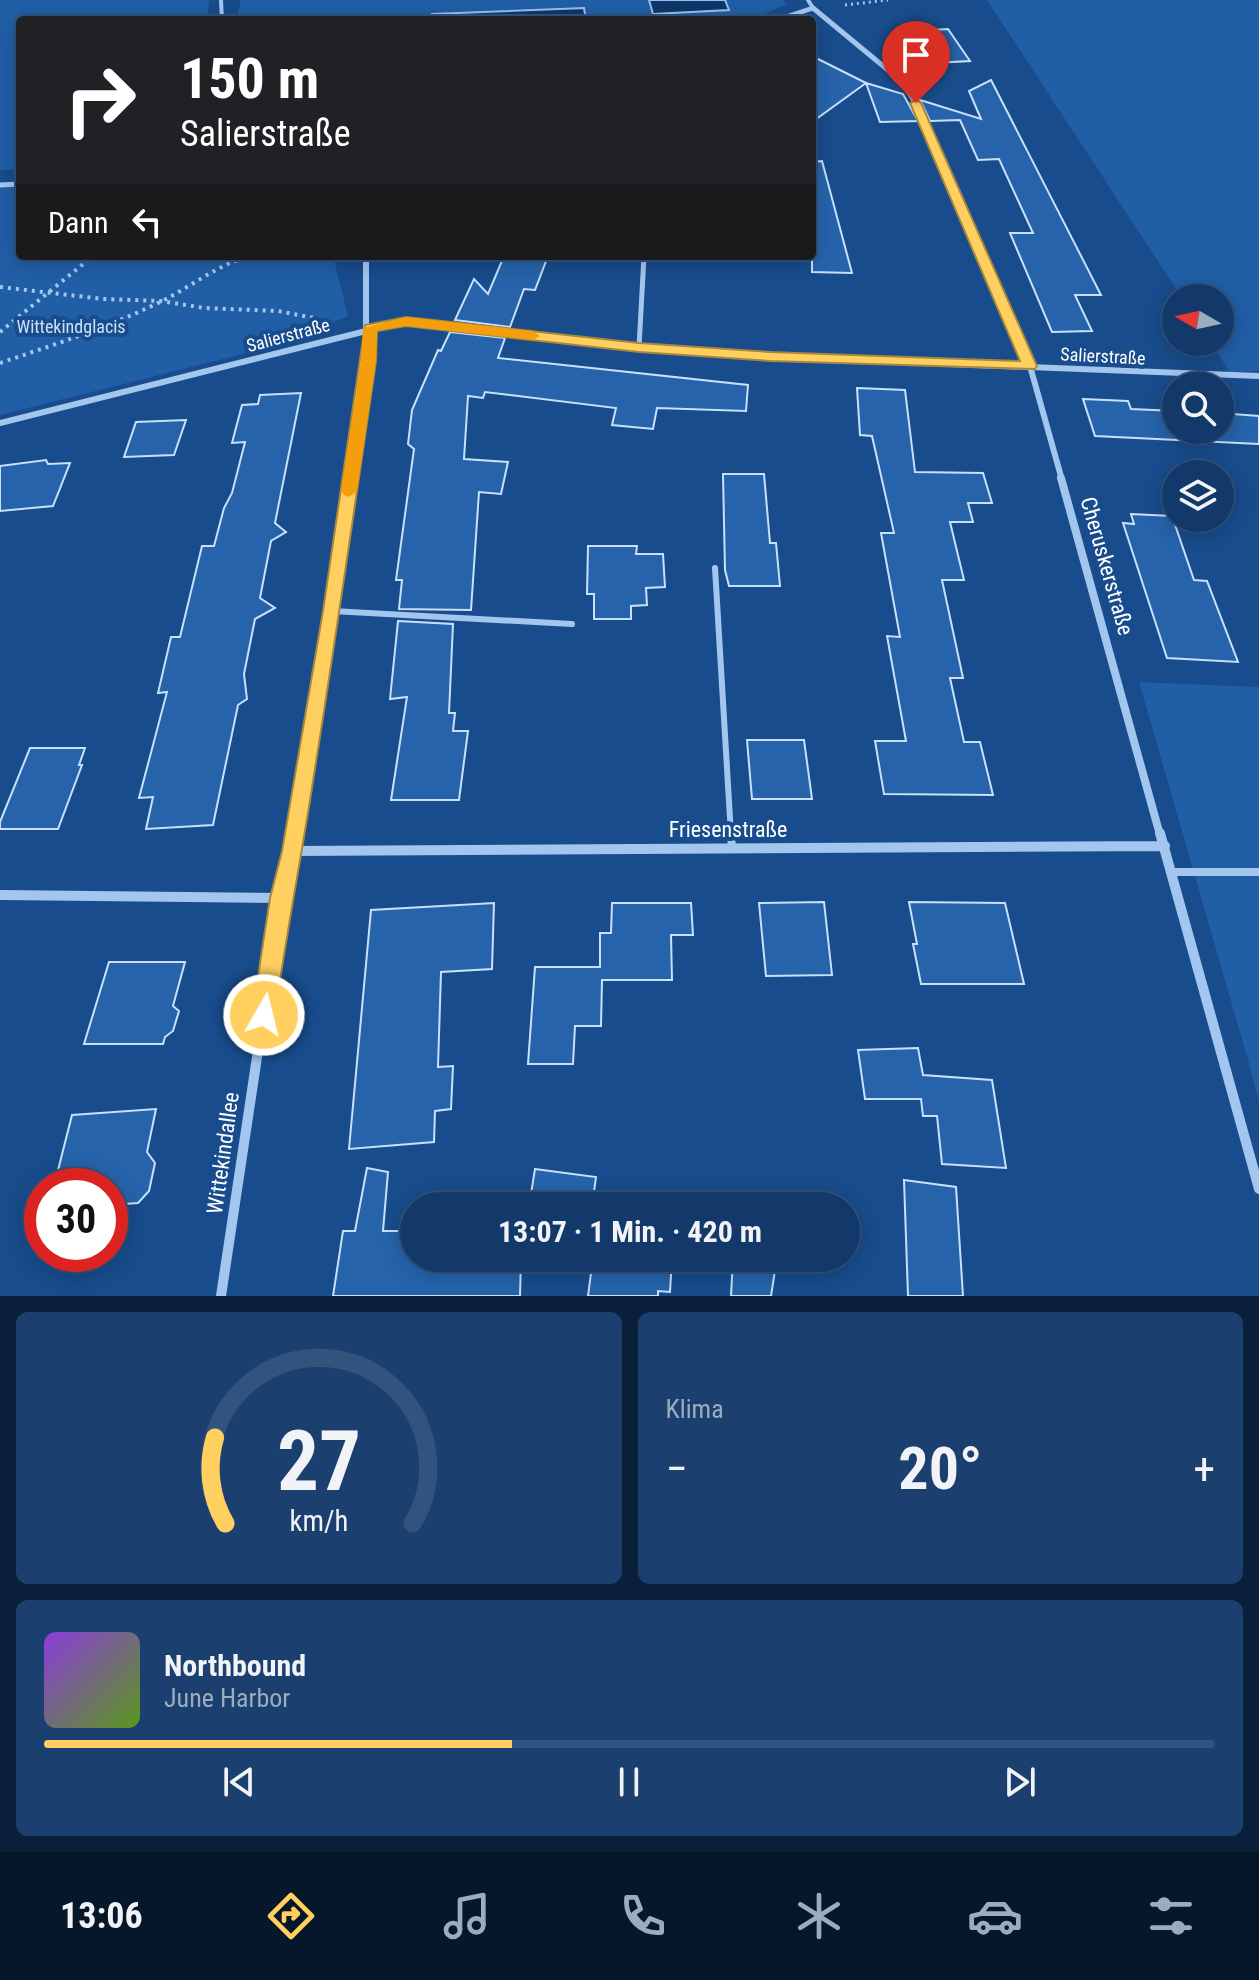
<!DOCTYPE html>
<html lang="de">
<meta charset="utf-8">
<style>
body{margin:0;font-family:"Roboto Condensed",sans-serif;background:#1b406f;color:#f1f3f6;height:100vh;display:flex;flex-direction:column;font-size:30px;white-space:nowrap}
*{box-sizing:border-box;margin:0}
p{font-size:26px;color:#9cacc0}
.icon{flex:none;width:44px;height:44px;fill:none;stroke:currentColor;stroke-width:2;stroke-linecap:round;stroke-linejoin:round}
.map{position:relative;height:1296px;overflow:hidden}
.drawer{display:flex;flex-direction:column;gap:16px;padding:16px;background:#0a1f3a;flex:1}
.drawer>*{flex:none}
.top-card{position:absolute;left:16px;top:16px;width:800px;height:244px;border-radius:8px;box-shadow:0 4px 20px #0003,0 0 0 2px #31537d;background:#202124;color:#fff;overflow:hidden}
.needle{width:52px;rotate:279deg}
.buttons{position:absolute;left:1162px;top:284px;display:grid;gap:16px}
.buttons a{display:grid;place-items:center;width:72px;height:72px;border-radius:50%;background:#123969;box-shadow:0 4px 20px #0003,0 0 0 2px #31537d;font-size:40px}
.speed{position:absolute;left:24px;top:1168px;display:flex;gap:16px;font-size:40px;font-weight:700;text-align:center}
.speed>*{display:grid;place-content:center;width:104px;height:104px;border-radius:50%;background:#123969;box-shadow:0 4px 20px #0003,0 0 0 2px #31537d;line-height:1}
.speed .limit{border:12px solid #d22;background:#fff;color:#111}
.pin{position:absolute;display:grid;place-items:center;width:68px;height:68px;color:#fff;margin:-82px -34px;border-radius:50% 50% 50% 0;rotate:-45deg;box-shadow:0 0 8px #0007}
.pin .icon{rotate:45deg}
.me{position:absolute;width:88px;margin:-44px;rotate:8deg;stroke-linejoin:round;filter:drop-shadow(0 0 6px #0008)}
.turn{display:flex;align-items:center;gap:28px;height:168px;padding:0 32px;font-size:36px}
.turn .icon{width:104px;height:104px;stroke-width:2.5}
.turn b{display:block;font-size:56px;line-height:68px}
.then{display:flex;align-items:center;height:76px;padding:0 32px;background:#0003;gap:16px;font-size:30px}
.big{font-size:60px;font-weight:700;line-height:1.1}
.drawer .widget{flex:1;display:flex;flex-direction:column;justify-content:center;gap:12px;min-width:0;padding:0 28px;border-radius:12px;background:#1b406f}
.drawer .dial{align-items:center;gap:0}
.dial svg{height:208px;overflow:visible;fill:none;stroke:#31537d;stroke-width:7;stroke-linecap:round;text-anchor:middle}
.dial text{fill:#f1f3f6;stroke:none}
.song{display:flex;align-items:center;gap:24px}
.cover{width:96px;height:96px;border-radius:12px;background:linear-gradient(135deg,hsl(270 70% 55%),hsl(90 70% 35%))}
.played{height:8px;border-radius:4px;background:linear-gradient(90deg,#ffd060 40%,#31537d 40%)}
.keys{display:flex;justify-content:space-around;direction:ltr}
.heat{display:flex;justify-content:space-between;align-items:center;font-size:44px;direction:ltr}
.drawer .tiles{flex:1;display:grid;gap:16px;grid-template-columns:1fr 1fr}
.widget:last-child{grid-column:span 2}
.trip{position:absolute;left:400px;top:1192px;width:460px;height:80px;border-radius:40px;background:#123969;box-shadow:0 4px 20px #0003,0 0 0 2px #31537d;font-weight:700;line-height:80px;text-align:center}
.tab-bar{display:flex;height:128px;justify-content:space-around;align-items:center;background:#07172a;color:#9cacc0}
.tab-bar .icon{width:56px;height:56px}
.tab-bar .on{color:#ffd060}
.tab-bar b{font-size:36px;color:#f1f3f6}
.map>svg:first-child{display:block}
</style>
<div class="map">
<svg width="1259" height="1296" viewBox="0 0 1259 1296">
<rect width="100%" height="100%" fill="#184c8c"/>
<path fill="#205ea6" d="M0 0H209L207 20H20V169L0 170Z
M241 0H784L786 5 749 20H236Z
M987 0H1259V371L1230 372 1210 342H1220V298H1182Z
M0 183H20V256H333L348 316 287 343 0 415Z
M1139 682 1259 687V1102L1248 1060Z"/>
<path fill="#0f376a" stroke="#95c1f1" stroke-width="2" d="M649 0H725L729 10 653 14Z
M584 8 586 20H431L432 14Z"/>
<path fill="#2663ab" stroke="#c9e0fa" stroke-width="2" d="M948 29 970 61 934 63 913 31Z
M812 56 866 83 903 94 918 121 880 122 866 83 812 122Z
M991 80 1101 295H1075L1092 331 1052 332 1010 233H1033L999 159 978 160 960 120 930 121 920 100 981 119 969 91Z
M822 161 852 273 812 272V162Z
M504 256H548L535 290 524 289 510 327 455 320 474 279 488 294Z
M450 332 505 338 498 358 748 385 746 411 657 408 653 429 612 425 616 408 485 392 483 398 468 396 464 459 508 462 501 494 479 492 471 610 399 609 402 580H396L414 449 408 444 412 410 438 350 441 351Z
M857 388 905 390 915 472 983 473 992 503H968L973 522H950L964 580H942L963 678H950L964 742H980L993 795 884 794 875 741H906L887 636 900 637 881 533H894L872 436 860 435Z
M301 393 275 523 286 532 271 541 260 598 275 608 255 619 244 674 247 699 238 705 213 825 146 829 153 797 139 798 167 692 158 693 171 637H180L202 546H214L224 508 232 493 245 442 232 443 242 405 258 404 260 395Z
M1083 399 1128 401 1131 409 1176 411V430H1220V413L1259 416V444L1095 436Z
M186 420 174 455 124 457 136 422Z
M46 460 48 464 70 463 53 506 0 511V466Z
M723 474H764L770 543H776L780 586H729L725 570Z
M1131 514 1172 516 1194 580 1207 581 1238 662 1167 658 1123 523 1134 524Z
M588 546H637L636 554H663L665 587 646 588 647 605 631 606V619H594V594H587Z
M398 621 453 624 449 713H455L453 731H468L459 800H391L407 697 390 699Z
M747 740H804L812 799H752Z
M30 748H85L79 765H82L58 829H0V822Z
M824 902 832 975 766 976 759 903Z
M909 902 1005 903 1024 984H921L913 944H917Z
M494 903 492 969 441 972 438 1067 453 1066 451 1109 435 1111 434 1142 349 1149 371 910Z
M612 903H691L693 935H671L672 980H602L601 1026H575L573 1064H528L535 967H600V933H611Z
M109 962H185L173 1006 179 1011 173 1031 165 1037 163 1044H84Z
M918 1048 923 1075 992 1080 1006 1168 942 1164 937 1116H923L921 1099H865L858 1050Z
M156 1109 147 1152 155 1163 149 1191 138 1203 110 1205V1186H54L72 1115Z
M367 1168 388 1172 383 1231H414V1258H521L520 1296H333L343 1231H355Z
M535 1169 596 1177 592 1206H529Z
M904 1180 956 1187 963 1296H908Z
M593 1258H672L670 1292 658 1291V1296H588Z
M733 1258H777L771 1296H731Z"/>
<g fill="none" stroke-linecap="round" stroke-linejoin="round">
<path stroke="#a3c6ef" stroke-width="3" stroke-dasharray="2 4" stroke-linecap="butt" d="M845 5 888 0"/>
<path stroke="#a3c6ef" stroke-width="4" stroke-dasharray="3 5" stroke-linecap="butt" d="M0 287 103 299 161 301 204 308 278 311 314 318
M0 332 93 256
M0 363C53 345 106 328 156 304 188 289 215 266 249 256"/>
<path stroke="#a3c6ef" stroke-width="4" d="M221 0 222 20
M808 0 813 8"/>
<path stroke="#a3c6ef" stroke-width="5" d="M639 347 644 256"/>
<path stroke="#a3c6ef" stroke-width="6" d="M715 568 731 835
M332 611 572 624"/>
<path stroke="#a3c6ef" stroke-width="8" d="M731 833 732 849
M1171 872H1259"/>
<path stroke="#a3c6ef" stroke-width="5" d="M777 20 813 8 900 80 916 103 962 209
M0 185 20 184"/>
<path stroke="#a3c6ef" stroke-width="6" d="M961 207 1030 366 1062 480
M0 423 406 321 639 347 770 357 1259 376
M351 480 366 365V256"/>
<path stroke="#a3c6ef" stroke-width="8" d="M1061 478 1160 835
M295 835 352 478"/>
<path stroke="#a3c6ef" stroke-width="10" d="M1160 833 1259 1189
M292 851 1165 846
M0 895 281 898
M221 1296 281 898 295 833"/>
</g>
<path fill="#ffd060" stroke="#a6873e" stroke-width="2" d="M916 100 921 103 1037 366 1035 369 770 361 639 352 406 326 377 331 376 361C356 499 336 637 314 775 302 855 286 934 275 1015L272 1023 264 1026 255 1023 252 1015 270 898 282 851 323 611 365 325 406 317 639 343 770 352 1020 361 910 103Z"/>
<path fill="#f59e0b" d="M406 317 533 331 540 336 533 340 406 326 377 331 376 361 357 491 349 497 344 495 341 491 361 361 363 328Z"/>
<g text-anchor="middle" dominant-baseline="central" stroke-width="8" stroke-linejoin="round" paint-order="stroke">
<g font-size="18" fill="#c9e0fa" stroke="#184c8c">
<text x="71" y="326">Wittekindglacis</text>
</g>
<g font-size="18" fill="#fff" stroke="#184c8c">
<text transform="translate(288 335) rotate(-15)">Salierstraße</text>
<text transform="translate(1103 356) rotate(3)">Salierstraße</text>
</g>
<g font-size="22" fill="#fff" stroke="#184c8c">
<text transform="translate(1107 566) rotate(74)">Cheruskerstraße</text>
<text x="728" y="829">Friesenstraße</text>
<text transform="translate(223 1153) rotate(-82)">Wittekindallee</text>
</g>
</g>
</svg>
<div class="buttons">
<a><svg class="needle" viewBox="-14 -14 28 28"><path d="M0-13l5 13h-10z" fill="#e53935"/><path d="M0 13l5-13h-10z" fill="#9cacc0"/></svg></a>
<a><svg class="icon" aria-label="search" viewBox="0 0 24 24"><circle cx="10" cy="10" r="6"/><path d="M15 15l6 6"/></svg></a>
<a><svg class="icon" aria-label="layers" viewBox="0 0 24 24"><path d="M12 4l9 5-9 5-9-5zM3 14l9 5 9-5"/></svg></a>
</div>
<div class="speed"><div class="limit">30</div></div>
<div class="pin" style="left:916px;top:103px;background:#d93025"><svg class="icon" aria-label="arrive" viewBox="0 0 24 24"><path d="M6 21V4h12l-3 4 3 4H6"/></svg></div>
<svg class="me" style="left:264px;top:1015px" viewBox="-20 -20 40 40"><circle r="17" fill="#ffd060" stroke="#fff" stroke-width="3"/><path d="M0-11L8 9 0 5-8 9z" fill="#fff"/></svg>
<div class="trip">13:07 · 1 Min. · 420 m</div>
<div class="top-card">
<div class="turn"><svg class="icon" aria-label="right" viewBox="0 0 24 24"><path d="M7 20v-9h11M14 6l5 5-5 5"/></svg><div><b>150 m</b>Salierstraße</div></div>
<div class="then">Dann<svg class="icon" aria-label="left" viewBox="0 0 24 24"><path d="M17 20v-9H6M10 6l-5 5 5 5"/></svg></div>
</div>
</div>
<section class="drawer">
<div class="tiles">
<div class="widget dial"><svg viewBox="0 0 100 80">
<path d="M14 69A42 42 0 1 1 86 69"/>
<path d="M14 69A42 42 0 0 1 10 36" stroke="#ffd060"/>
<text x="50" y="56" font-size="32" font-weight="700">27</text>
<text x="50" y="72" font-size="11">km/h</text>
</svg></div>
<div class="widget"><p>Klima</p>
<div class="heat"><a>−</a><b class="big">20°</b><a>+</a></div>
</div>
<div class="widget">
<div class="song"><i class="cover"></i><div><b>Northbound</b><p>June Harbor</p></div></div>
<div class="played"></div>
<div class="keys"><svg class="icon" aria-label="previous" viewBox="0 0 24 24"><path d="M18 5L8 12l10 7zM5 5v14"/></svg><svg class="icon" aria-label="pause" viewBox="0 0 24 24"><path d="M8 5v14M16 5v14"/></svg><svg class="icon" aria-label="next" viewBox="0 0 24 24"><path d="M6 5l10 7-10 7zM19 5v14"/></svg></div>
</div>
</div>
</section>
<nav class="tab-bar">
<b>13:06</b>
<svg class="icon on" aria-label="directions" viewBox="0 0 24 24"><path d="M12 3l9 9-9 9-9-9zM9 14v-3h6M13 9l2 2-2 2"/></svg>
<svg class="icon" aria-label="music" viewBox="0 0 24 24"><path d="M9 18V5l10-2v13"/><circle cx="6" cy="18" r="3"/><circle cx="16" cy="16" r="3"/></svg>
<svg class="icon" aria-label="phone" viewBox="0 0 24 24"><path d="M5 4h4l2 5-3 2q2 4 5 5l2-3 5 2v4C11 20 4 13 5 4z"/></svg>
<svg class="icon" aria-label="climate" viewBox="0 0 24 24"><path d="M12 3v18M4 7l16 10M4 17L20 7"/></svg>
<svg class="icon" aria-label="car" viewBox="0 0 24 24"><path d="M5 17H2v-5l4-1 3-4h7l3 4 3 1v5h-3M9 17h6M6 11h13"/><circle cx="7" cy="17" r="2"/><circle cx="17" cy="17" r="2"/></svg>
<svg class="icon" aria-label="filters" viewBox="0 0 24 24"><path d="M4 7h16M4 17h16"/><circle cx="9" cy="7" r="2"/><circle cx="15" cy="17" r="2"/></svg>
</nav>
